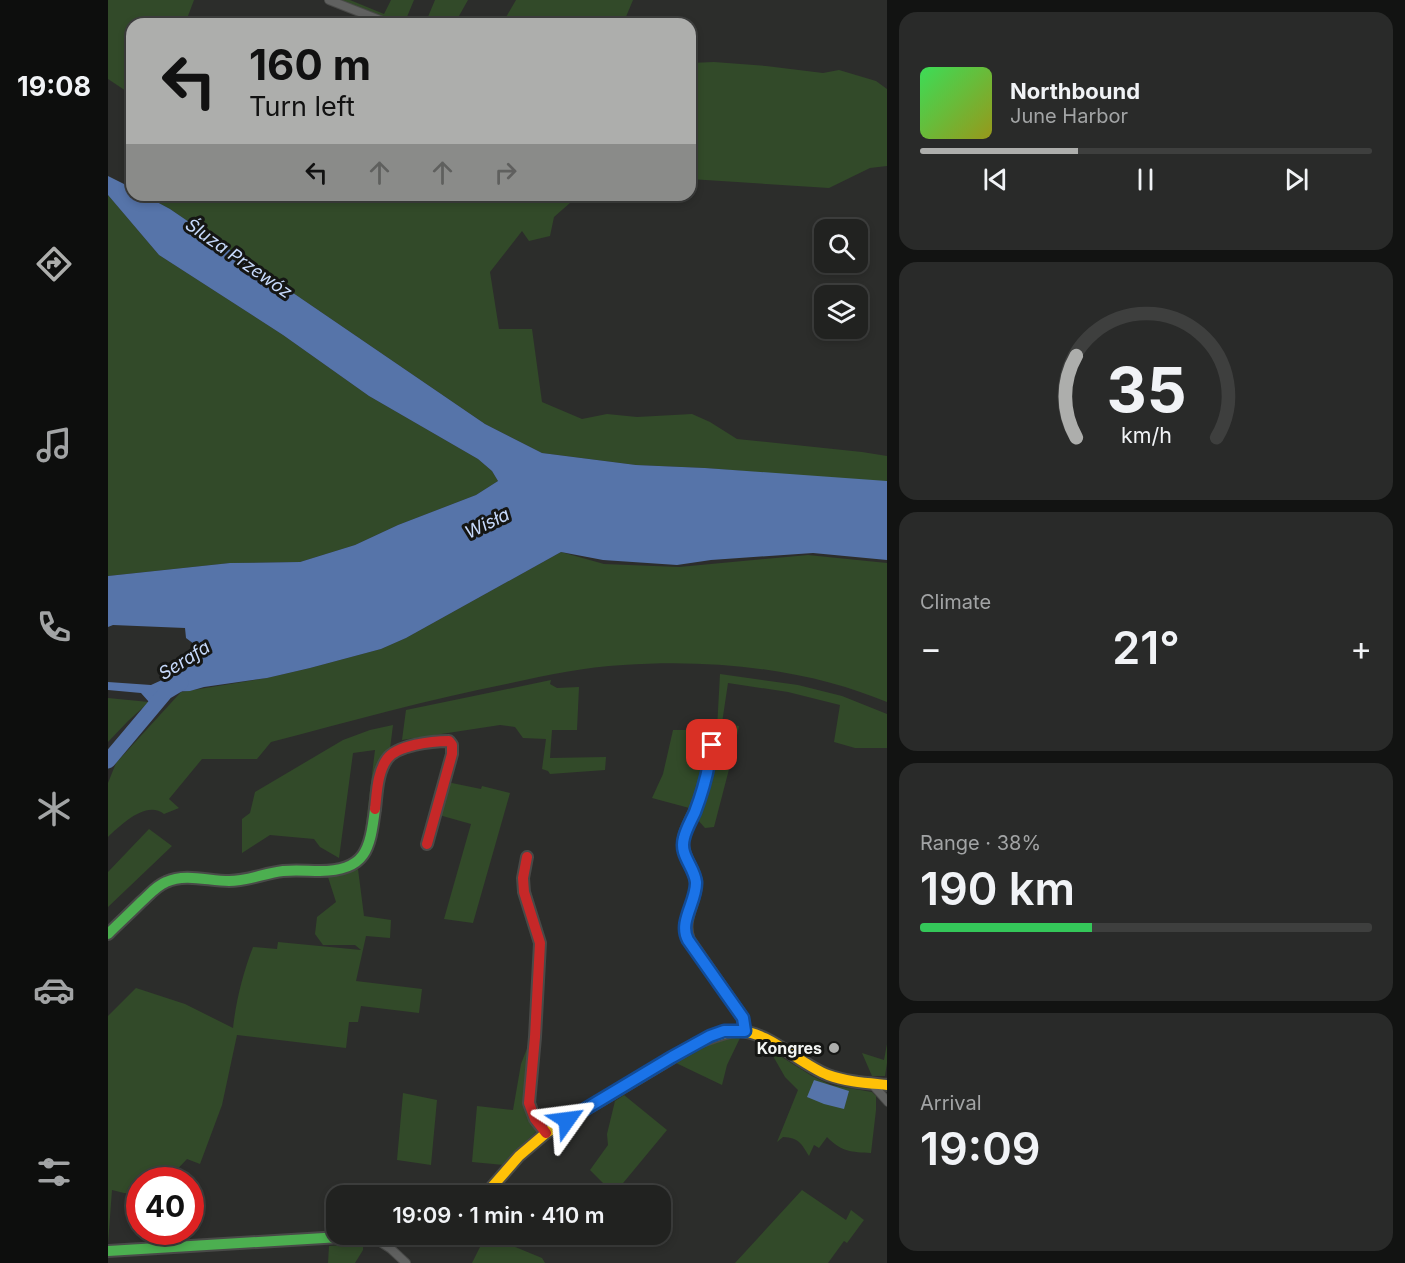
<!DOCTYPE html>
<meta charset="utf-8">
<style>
body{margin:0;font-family:Inter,sans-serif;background:#292a29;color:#f1f3f6;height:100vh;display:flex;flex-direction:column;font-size:22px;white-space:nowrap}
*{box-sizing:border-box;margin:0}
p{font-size:20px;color:#a2a4a5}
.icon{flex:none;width:33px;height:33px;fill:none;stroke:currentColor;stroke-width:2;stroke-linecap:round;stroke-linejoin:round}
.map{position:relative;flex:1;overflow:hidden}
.sheet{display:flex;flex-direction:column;gap:12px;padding:12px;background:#121312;width:518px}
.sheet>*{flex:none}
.banner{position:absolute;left:18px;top:18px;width:570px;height:183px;border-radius:18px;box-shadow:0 3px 9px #0003,0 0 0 2px #3e3f3e;background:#adaeac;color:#111;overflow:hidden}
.fabs{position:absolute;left:706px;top:219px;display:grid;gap:12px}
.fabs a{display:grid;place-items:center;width:54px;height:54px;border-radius:12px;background:#212220;box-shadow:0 3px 9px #0003,0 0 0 2px #3e3f3e;font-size:30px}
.speed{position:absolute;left:18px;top:1167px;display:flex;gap:12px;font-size:30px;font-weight:700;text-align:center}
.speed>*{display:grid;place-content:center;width:78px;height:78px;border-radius:50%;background:#212220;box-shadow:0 3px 9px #0003,0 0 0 2px #3e3f3e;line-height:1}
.speed .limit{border:9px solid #d22;background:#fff;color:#111}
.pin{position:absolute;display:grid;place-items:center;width:51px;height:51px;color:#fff;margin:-26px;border-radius:12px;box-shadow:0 3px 9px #0006}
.me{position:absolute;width:66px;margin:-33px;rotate:59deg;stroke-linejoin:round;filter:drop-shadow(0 0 4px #0008)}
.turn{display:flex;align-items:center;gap:21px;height:126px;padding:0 24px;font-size:27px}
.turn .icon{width:78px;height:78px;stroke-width:2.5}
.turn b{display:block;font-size:42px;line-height:51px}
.lanes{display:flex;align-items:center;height:57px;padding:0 24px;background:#0003;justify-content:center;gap:30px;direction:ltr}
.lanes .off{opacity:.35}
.big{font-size:45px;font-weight:600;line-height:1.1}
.sheet .widget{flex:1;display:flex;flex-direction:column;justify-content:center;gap:9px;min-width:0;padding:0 21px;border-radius:18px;background:#292a29}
.sheet .dial{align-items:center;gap:0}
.dial svg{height:156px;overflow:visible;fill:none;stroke:#3e3f3e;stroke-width:7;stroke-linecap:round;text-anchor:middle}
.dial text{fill:#f1f3f6;stroke:none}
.song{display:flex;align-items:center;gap:18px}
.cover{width:72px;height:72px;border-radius:9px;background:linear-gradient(135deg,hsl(130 70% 55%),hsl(60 70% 35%))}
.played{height:6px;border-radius:3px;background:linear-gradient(90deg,#adaeac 35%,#3e3f3e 35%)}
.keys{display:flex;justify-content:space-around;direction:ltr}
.heat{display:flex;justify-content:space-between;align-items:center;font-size:33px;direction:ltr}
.charge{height:9px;border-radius:4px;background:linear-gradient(90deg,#34c759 38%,#3e3f3e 0)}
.trip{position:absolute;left:218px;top:1185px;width:345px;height:60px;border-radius:18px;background:#212220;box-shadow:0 3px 9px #0003,0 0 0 2px #3e3f3e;font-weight:600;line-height:60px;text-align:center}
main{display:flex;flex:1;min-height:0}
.tabs{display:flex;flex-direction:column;width:108px;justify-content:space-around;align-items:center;background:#0d0e0d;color:#a2a4a5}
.tabs .icon{width:42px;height:42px}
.tabs .selected{color:#adaeac}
.tabs b{font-size:27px;color:#f1f3f6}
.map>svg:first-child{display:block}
</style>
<main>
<nav class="tabs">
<b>19:08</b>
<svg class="icon selected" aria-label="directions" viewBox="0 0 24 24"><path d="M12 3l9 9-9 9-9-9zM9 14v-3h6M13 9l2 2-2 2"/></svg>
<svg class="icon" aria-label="music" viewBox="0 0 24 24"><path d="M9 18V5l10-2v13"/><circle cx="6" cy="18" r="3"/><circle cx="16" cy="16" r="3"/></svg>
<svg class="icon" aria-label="phone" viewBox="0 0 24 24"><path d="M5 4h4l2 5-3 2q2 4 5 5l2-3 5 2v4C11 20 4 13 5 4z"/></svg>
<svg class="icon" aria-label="climate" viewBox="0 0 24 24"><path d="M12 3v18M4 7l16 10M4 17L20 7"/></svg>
<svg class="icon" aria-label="car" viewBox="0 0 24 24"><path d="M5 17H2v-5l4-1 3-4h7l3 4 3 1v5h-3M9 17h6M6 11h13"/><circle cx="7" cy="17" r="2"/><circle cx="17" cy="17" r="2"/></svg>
<svg class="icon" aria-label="filters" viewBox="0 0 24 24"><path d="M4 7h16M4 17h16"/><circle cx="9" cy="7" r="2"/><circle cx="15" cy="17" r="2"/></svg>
</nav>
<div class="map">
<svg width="780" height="1263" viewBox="0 0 780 1263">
<rect width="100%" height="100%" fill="#2c2d2b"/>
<path fill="#324a29" d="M0 0H86L77 24H24V95L0 79Z
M228 0H242L276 14 283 0H306L296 24C274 24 247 8 228 0Z
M327 0H360L347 23 348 24H317Z
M408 0H525L515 24H394Z
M606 62 658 66 715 73 731 70 768 81 779 89V166L762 168 721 188 582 179V63Z
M0 195 51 255 175 335 261 396 370 459 384 471 390 481 368 495 290 525 247 545 192 562 122 563 0 576Z
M36 195H471L446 217 442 236 421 241 414 231 382 272 391 329H424L434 402 474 419 499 414 529 417 584 414 602 422 629 439 754 452 779 456V483L597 468 528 465 434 453 377 424 62 209Z
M453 552 496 564 571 567 700 555 779 563V702C761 695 742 688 723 683 656 665 585 660 515 665 477 667 440 675 403 683 322 699 243 721 163 742L149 759H94L61 799 71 808 56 814C38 800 13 825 0 837V783L8 763 73 692 159 678 202 668 273 649 298 638Z
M612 674 690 685 734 696 779 714V748H747L726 742 732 705 680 692 620 683 614 723 631 726 626 750 606 827 597 828 589 819 602 771 609 729Z
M443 680 442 684 449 688 471 687 469 730H444L442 758 498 757 497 770 442 774 440 771 434 769 438 739 415 738 407 727 392 725 294 740 298 710Z
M0 698 41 702 20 721 0 742Z
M285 725 282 749 256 839 267 750 245 753 231 858 212 847 206 839 162 835 134 853V819L142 813 147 792 235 740 262 730Z
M565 730H602L600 759 585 809 544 798 555 774Z
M339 782 373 789 374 786 402 793 365 923 336 919 363 824 331 815Z
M41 829 64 846 0 907V872Z
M250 869 256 916 283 920 282 938 258 936 248 981 314 989 311 1013 253 1006 250 1022H241L238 1048 129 1035 114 1105 92 1164 79 1159 59 1180H32L31 1194 16 1193 4 1190 0 1244V1016L28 988 77 1004 125 1028C128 1001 135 973 145 947L169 949 170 942 253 950 247 945H215L207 934 209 917 228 902 219 874Z
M624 1037 632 1038 619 1065 614 1085 568 1063 602 1044Z
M423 1038 419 1083 429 1131 413 1146 396 1165 364 1162 369 1106 405 1110 413 1064Z
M779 1044V1063L777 1076H764L754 1053 776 1060Z
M661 1049 704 1076 723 1085 764 1092 768 1096V1110L763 1153C743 1152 734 1152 719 1137L711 1148 706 1145 701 1156C693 1143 691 1138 675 1137L669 1142 690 1090 677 1077Z
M295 1093 329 1100 323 1165 289 1160Z
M516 1095 559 1130 506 1194 482 1170 500 1145 499 1134 507 1101Z
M694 1190 738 1220 743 1210 756 1220 739 1243 736 1241 720 1263H627Z
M378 1235 434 1258 437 1263H364Z
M253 1244H255V1250L247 1263H220L221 1246Z"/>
<path fill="#5674a9" d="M0 176 24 188V195H36L62 209 377 424 434 453 528 465 597 468 779 481V560L705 553 603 560 569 565 495 560 453 552 298 638 273 649 202 668 159 678 96 687 82 691 58 692 41 702 33 693 0 690V682L43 685 78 669 89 659 94 650 78 638 77 628 5 625 0 627V576L122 563 192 562 247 545 290 525 368 495 390 481 384 471 370 459 261 396 175 335 51 255 0 195Z
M706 1080 741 1091 736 1109 716 1104 699 1097Z"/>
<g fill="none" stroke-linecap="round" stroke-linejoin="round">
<path stroke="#5674a9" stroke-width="15" d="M0 761 58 692 73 683"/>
<defs>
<path id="street" d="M221 0 282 24
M764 1084 780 1102
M263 1236 283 1249 298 1263"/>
<path id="fast" d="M604 745C601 767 596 787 588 808 584 819 576 830 575 842 574 859 589 870 588 886 586 905 573 921 581 940L635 1018 637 1031
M0 934C11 923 22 913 33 902 41 895 48 886 58 882 78 873 100 881 121 881 140 881 157 873 175 871 188 870 200 871 212 871 258 871 262 849 267 809
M0 1251 282 1234"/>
<path id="slow" d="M376 1196 411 1156 438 1133 589 1043C602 1038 615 1032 629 1031 659 1030 691 1064 720 1075 739 1082 760 1083 780 1085"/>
<path id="jam" d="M267 809C269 793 269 773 279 759 289 745 324 741 341 741L344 745V754L319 844
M419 857 415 878 416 892 432 943 427 1037 421 1103 427 1119 438 1133"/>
</defs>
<use href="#street" stroke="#494a48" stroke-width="10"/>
<use href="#fast" stroke="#494a48" stroke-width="14"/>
<use href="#slow" stroke="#494a48" stroke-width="14"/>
<use href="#jam" stroke="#494a48" stroke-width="14"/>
<use href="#street" stroke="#606160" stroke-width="8"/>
<use href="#fast" stroke="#4caf50" stroke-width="10"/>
<use href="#slow" stroke="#ffc107" stroke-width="10"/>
<use href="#jam" stroke="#c62828" stroke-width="10"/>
</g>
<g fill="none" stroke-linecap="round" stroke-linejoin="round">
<defs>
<path id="route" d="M459 1120 564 1057 602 1036 616 1031H637L635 1018 580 940C570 922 589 901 588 882 586 866 571 855 576 838 578 829 583 821 587 812 595 791 601 769 604 745"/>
</defs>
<use href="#route" stroke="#114b97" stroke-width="15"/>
<use href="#route" stroke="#1a73e8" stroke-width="10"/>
</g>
<circle fill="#adaeac" stroke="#151614" stroke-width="2" cx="726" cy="1048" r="6"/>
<g text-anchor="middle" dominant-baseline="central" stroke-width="6" stroke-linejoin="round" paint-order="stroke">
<g font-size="16" font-weight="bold" fill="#f2f4f2" stroke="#151614" text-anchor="end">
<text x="714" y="1048">Kongres</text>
</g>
<g font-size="18" font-style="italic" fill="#c7dafc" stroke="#151614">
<text transform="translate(131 258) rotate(35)">Śluza Przewóz</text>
<text transform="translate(379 523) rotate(-26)">Wisła</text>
<text transform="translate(76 660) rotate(-32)">Serafa</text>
</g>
</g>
</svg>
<div class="fabs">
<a><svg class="icon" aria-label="search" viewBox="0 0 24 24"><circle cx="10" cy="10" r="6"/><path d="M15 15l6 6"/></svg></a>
<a><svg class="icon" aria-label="layers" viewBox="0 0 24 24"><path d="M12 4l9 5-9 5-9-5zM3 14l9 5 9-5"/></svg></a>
</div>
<div class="speed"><div class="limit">40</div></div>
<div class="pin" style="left:604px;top:745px;background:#d93025"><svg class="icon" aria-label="arrive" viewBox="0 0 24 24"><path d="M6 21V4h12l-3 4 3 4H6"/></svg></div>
<svg class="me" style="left:459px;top:1120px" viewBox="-20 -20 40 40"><path d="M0-17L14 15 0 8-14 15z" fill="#1a73e8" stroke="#fff" stroke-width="4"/></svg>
<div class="trip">19:09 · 1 min · 410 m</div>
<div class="banner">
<div class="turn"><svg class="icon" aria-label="left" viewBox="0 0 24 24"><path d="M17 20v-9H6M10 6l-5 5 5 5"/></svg><div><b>160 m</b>Turn left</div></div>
<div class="lanes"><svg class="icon" aria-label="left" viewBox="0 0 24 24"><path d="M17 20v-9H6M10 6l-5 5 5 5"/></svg><svg class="icon off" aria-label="ahead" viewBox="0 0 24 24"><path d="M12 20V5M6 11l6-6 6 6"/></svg><svg class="icon off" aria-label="ahead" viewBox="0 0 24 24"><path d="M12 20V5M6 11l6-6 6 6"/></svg><svg class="icon off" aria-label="right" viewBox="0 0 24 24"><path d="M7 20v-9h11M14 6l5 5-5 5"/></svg></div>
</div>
</div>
<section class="sheet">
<div class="widget">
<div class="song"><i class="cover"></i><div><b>Northbound</b><p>June Harbor</p></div></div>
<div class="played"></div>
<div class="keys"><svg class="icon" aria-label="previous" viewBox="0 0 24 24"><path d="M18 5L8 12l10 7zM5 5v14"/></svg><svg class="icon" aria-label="pause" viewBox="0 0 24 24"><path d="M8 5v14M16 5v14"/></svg><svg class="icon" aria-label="next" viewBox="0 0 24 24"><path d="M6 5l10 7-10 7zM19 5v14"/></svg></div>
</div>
<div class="widget dial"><svg viewBox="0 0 100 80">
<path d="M14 69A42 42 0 1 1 86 69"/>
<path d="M14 69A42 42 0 0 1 14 27" stroke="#adaeac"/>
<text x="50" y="56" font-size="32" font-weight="700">35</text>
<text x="50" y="72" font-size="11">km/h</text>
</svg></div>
<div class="widget"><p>Climate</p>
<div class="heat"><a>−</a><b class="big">21°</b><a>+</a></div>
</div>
<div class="widget"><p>Range · 38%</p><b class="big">190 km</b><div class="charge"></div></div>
<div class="widget"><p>Arrival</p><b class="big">19:09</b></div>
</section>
</main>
